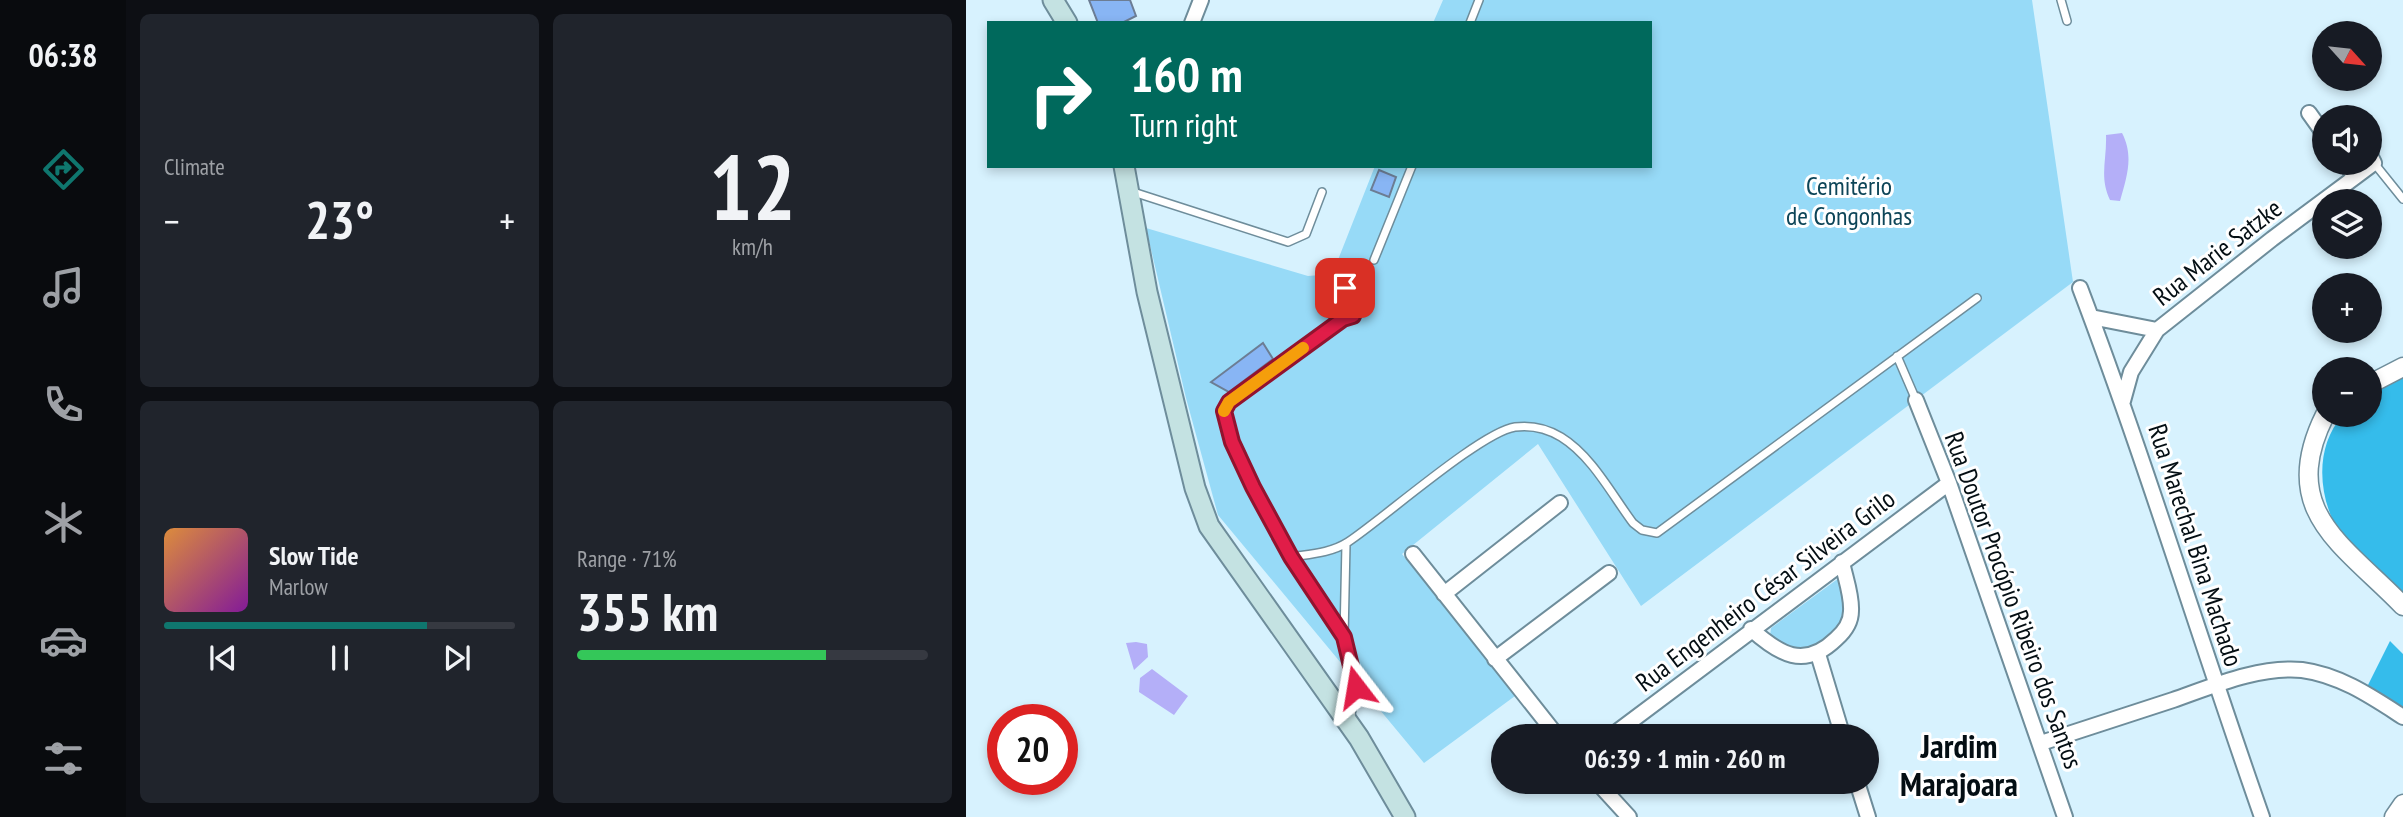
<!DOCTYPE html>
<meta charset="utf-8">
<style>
body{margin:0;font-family:"PT Sans Narrow",sans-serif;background:#20242c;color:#f1f3f6;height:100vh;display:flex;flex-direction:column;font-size:26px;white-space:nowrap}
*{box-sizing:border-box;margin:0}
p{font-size:23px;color:#9ea1a6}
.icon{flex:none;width:38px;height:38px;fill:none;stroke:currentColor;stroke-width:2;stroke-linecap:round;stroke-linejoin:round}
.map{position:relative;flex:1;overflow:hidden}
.drawer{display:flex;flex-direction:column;gap:14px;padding:14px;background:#0d0f14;width:840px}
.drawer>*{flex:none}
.guide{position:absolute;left:21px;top:21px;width:665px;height:147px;border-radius:0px;box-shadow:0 4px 10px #0003;background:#00695c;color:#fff;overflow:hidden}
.needle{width:46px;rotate:117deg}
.controls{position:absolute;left:1346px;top:21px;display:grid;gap:14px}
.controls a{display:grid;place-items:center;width:70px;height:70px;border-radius:50%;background:#171b24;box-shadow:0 4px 10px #0003;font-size:35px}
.speed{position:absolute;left:21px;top:704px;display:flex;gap:14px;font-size:35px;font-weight:700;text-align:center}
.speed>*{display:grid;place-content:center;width:91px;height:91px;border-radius:50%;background:#171b24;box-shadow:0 4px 10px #0003;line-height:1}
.speed .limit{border:10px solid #d22;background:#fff;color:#111}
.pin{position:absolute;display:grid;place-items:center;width:60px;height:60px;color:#fff;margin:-30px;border-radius:14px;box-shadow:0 4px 10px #0006}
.me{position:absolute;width:77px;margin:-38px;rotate:346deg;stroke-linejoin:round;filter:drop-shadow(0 0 5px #0008)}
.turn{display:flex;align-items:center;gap:24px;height:147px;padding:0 28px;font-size:32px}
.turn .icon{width:91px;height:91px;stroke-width:2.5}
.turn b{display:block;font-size:49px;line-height:60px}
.big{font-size:52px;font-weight:600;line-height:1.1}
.drawer .widget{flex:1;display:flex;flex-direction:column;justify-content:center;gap:10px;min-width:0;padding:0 24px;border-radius:10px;background:#20242c}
.drawer .dial{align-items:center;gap:0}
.dial b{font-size:91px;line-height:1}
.song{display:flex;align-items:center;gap:21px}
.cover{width:84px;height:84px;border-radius:10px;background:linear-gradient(135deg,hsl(30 70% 55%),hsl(290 70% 35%))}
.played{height:7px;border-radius:4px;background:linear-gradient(90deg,#0f766e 75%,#363941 75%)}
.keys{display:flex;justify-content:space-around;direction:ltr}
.heat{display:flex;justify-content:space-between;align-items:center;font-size:38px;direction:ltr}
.charge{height:10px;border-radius:5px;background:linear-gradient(90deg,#34c759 71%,#363941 0)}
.drawer .tiles{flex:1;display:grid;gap:14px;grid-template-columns:repeat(2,1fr)}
.trip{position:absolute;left:525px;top:724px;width:388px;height:70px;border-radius:35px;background:#171b24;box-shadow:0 4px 10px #0003;font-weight:600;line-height:70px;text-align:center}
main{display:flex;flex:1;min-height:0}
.dock{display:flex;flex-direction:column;width:126px;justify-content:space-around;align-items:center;background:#090b0e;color:#9ea1a6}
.dock .icon{width:49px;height:49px}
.dock .selected{color:#0f766e}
.dock b{font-size:32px;color:#f1f3f6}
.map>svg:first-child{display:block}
</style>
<main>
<nav class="dock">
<b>06:38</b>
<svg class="icon selected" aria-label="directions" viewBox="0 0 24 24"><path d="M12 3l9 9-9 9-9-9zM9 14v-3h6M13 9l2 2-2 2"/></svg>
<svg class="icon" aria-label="music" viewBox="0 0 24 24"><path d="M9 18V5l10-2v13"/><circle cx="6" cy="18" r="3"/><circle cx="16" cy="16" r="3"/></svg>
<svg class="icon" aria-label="phone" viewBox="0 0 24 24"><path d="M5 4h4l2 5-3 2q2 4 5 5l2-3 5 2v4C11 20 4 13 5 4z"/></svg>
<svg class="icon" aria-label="climate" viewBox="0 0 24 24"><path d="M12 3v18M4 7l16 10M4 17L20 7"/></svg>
<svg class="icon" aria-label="car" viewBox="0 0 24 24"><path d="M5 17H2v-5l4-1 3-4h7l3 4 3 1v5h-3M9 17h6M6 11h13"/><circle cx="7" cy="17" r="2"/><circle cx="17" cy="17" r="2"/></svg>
<svg class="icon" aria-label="filters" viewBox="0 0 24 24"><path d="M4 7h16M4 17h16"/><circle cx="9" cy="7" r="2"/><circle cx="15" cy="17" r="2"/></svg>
</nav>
<section class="drawer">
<div class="tiles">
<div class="widget"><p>Climate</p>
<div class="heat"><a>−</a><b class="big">23°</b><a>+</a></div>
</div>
<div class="widget dial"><b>12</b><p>km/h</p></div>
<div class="widget">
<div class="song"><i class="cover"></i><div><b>Slow Tide</b><p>Marlow</p></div></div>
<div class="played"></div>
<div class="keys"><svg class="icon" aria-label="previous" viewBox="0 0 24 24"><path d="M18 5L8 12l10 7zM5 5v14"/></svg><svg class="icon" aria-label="pause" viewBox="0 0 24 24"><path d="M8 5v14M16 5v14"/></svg><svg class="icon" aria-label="next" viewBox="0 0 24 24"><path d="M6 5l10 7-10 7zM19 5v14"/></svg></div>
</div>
<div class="widget"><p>Range · 71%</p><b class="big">355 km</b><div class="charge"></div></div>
</div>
</section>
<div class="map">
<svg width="1437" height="817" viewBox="0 0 1437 817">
<rect width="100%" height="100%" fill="#d7f2fe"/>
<path fill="#97daf7" d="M477 0H1066L1107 282 675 606 572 444 436 554 549 696 458 763 252 515 220 398 180 228 342 276 355 275 368 270 409 166H684V23H467Z
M873 578C882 631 882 641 826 652L804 637 805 628Z"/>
<path fill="#35bceb" d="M1437 377V592C1422 578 1382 548 1373 532 1352 497 1348 447 1377 415H1404V395Z
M1424 641 1437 654V712L1401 687Z"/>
<path fill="#b4aff8" d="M1156 133C1168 156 1161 176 1154 201L1144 200C1133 177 1141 160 1140 135Z
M170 642 181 644 182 657 168 670 160 643Z
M186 669 222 696 208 715 173 692 174 678Z"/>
<path fill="#88b5f4" stroke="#6c7d94" stroke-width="2" d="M123 0H164L170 16 156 23H132Z
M413 170 430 177 423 197 405 190Z
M297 343 307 359 263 392 245 382Z"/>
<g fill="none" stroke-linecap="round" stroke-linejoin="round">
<defs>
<path id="service" d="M1095 0 1101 21
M504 23 513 0
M1408 163 1437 199
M164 191 322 242 340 234 356 192
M408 260 446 166
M360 303a16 16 0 1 1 32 0a16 16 0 1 1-32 0Z
M377 319 263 402 258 411C263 459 303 514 325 557 344 554 365 553 382 542 417 519 515 432 549 427 565 425 582 429 595 437 626 456 646 495 667 523L676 530 691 533 1011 298
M931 356 950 400
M380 544 378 637 390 687 384 720
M325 557 378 637"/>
<path id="minor" d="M226 23 235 0
M1343 113 1358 134
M1379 163 1389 177
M1114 288C1180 462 1234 641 1296 817
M1125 317 1191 330
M950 400 983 483 1099 817
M1157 401 1165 372 1191 330 1306 239 1408 163 1404 155
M447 554 592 737
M478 594 594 503
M785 629C813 654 838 670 870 639 878 632 885 622 885 611 886 595 879 577 876 562
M852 654 877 737
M529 659 643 573
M644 737 983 483
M1075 743C1119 729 1163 714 1207 700 1247 686 1293 666 1336 670 1374 675 1406 697 1437 717
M631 782 663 817
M891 782 902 817"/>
<path id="tertiary" d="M1404 384 1437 367
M1359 415C1311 511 1377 544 1437 606
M1428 817 1437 804"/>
<path id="secondary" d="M87 0 101 23
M158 166 181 292 229 488 243 526 393 738 439 817"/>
</defs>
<use href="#service" stroke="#6e8d9b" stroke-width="10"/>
<use href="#minor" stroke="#6e8d9b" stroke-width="18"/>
<use href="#tertiary" stroke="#6e8d9b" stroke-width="21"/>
<use href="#secondary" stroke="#6e8d9b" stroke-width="23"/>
<use href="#service" stroke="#fff" stroke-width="7"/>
<use href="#minor" stroke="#fff" stroke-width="14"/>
<use href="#tertiary" stroke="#fff" stroke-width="18"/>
<use href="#secondary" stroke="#c4e2e2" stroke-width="19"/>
</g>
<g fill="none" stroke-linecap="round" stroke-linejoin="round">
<defs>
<path id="route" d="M379 288 388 292 392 301 387 316 377 319 263 402 258 411 266 442 287 487 325 557 378 637 390 687"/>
</defs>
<use href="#route" stroke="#92132f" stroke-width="18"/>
<use href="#route" stroke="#e11d48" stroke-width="12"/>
<path stroke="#f59e0b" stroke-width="12" d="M258 411 263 402 337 348"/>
</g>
<g text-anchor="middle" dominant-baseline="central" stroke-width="6" stroke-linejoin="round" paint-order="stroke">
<g font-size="26" fill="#0d4558" stroke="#fff">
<text x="883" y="185">Cemitério<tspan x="883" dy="30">de Congonhas</tspan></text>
</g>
<g font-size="26" fill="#040e13" stroke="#fff">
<text transform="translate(1251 252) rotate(-38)">Rua Marie Satzke</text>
<text transform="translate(1230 545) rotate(72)">Rua Marechal Bina Machado</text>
<text transform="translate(799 590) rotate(-37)">Rua Engenheiro César Silveira Grilo</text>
<text transform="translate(1048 600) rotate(70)">Rua Doutor Procópio Ribeiro dos Santos</text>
</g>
<g font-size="33" font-weight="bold" fill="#040e13" stroke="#fff">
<text x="993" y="745">Jardim<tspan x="993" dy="38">Marajoara</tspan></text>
</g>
</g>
</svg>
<div class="controls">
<a><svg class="needle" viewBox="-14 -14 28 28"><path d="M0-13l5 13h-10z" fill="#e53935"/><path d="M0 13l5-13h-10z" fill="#9ea1a6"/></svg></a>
<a><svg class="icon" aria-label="sound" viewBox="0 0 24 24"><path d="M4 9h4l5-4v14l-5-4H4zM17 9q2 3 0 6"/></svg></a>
<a><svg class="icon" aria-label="layers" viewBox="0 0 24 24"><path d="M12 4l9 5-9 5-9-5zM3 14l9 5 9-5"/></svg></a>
<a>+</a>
<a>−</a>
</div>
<div class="speed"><div class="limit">20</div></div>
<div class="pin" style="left:379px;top:288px;background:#d93025"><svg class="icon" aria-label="arrive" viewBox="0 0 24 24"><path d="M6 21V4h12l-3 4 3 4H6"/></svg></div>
<svg class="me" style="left:390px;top:687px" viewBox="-20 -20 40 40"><path d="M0-17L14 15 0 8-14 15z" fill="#e11d48" stroke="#fff" stroke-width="4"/></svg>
<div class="trip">06:39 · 1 min · 260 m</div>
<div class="guide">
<div class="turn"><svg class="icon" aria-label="right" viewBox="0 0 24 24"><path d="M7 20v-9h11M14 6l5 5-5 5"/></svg><div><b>160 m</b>Turn right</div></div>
</div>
</div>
</main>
